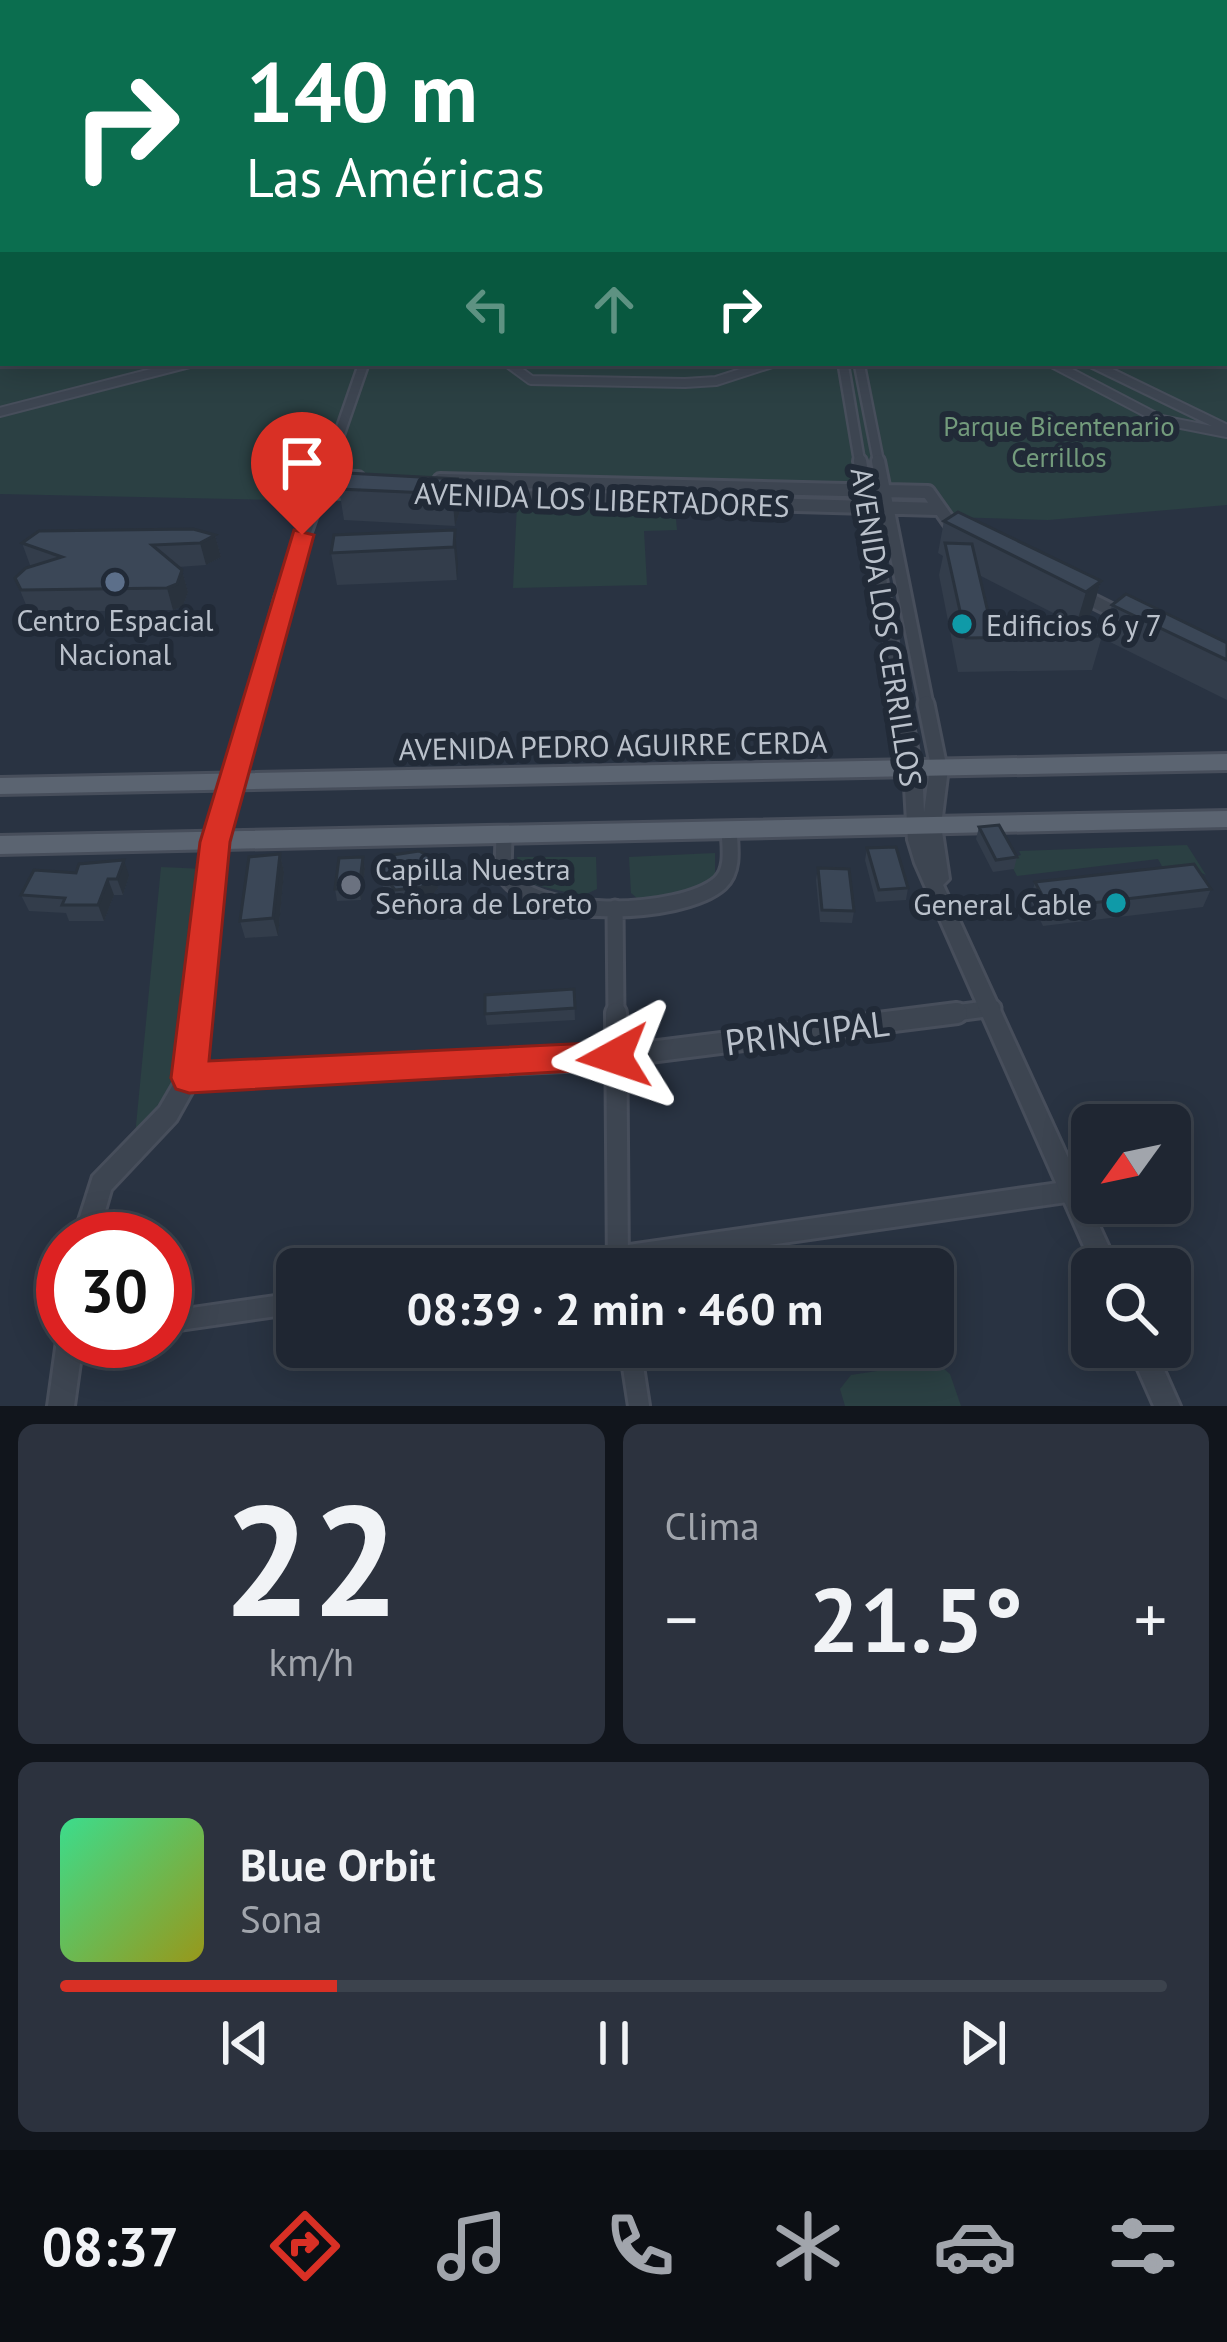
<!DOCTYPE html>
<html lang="es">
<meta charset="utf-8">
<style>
body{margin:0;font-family:"PT Sans",sans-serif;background:#2c323e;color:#f1f3f6;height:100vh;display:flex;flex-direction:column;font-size:45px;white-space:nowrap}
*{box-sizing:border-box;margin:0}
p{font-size:39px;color:#a1a5ac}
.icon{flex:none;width:66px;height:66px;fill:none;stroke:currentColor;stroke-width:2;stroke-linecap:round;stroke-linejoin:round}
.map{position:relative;height:1406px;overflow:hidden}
.side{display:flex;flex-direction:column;gap:18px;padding:18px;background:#11151c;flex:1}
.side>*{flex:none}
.top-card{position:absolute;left:0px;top:0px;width:1227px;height:366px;box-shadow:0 6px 30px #0003,0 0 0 3px #3c434d;background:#0b6e4f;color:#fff;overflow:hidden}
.needle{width:78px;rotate:237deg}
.tools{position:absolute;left:1071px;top:1104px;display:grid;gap:24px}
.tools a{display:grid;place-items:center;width:120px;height:120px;border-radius:18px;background:#1f2632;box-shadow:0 6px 30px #0003,0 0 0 3px #3c434d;font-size:60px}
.speed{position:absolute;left:36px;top:1212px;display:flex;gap:24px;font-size:60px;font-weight:700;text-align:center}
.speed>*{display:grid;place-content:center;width:156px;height:156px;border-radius:50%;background:#1f2632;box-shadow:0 6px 30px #0003,0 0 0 3px #3c434d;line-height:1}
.speed .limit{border:18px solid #d22;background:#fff;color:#111}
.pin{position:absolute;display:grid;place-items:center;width:102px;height:102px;color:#fff;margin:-123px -51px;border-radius:50% 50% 50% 0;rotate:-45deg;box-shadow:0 0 12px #0007}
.pin .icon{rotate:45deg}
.me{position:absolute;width:132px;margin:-66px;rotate:265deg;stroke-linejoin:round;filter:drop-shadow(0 0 9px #0008)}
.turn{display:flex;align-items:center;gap:42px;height:252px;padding:0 48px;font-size:54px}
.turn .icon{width:156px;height:156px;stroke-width:2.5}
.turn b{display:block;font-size:84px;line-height:102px}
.lanes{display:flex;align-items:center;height:114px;padding:0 48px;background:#0003;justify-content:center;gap:60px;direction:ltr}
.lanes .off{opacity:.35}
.big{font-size:90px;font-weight:600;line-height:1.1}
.side .card{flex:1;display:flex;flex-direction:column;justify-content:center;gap:18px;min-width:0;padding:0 42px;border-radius:18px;background:#2c323e}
.side .dial{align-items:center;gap:0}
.dial b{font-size:156px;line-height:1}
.song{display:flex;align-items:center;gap:36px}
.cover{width:144px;height:144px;border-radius:18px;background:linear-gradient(135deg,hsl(150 70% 55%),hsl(60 70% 35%))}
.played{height:12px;border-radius:6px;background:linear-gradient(90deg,#d93025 25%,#3c434d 25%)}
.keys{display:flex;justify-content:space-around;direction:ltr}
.heat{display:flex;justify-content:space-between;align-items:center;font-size:66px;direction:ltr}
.side .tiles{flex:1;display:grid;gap:18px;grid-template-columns:1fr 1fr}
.card:last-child{grid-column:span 2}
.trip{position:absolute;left:276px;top:1248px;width:678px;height:120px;border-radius:18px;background:#1f2632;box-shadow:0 6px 30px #0003,0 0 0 3px #3c434d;font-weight:600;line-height:120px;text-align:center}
.tab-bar{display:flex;height:192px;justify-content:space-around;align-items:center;background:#0c0f14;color:#a1a5ac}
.tab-bar .icon{width:84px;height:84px}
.tab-bar .current{color:#d93025}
.tab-bar b{font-size:54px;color:#f1f3f6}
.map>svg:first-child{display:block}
</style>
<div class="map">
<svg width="1227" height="1406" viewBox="0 0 1227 1406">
<rect width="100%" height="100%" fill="#293342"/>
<path fill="#2b4043" d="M0 257 3 363H1224L1227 283V505L1048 520 675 509 677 530 644 531 647 585 513 588 517 505 0 494Z
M1187 845 1206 875 1184 865 1163 868 1158 859 1017 876 1008 859 1021 855 1019 851Z
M715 853V875L703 888 638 899 631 893 629 857Z
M517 857H596L597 889 582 896 524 882Z
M161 867 204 869 183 1071 135 1136Z
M936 1362 950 1374 961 1406H845L840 1389 851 1375Z"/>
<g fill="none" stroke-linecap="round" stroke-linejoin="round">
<defs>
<path id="pedestrian" d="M508 363 531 380 685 383 716 381 772 363
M1052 363 1161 420 1227 433
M1091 363 1227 429
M0 412 190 363"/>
<path id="minor-far4" d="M388 3 451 0"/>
<path id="minor-far3" d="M843 363 860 464
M859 363 879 464
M329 464 364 363"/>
<path id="minor-far2" d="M860 461 902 707
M878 461 927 707
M321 477 358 478
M440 480 928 492 957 533
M316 491 353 492
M442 495 938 509
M1079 594 1123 616
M252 707 281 599 330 461"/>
<path id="minor-far1" d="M902 704 913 769
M926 704 939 768
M232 783 253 704
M504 836 503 871C527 922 682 917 720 883 734 870 730 847 729 830
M615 908 616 1016
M933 1016 993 1008"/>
<path id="minor" d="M616 1013 618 1269
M189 1078 587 1060 957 1013
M532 1269 1073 1191
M165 1322 297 1303
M630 1347 639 1406"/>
<path id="tertiary" d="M939 762 948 768 941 825 949 879 943 885 1119 1269H1094L915 863 908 840 904 769 913 763 922 769 924 813 930 768Z
M232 777 238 779 241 783 221 863 200 1078 176 1121 111 1190 97 1239H73L93 1176 160 1107 178 1076 203 863 223 783 226 779Z
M63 1331V1341H83L74 1406H48L57 1341Z
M1128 1347H1154L1180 1406H1154Z"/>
<path id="secondary" d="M769 0H778L780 3H771Z
M0 30H3V36H0Z
M1224 68H1227V74H1224Z"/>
<path id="primary" d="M1227 754V770L0 794V778Z
M1227 811V827L0 854V836Z"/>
<path id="motorway" d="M1012 0 1003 3H881L890 0Z
M0 48H3V54H0Z"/>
</defs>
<use href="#pedestrian" stroke="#474e5b" stroke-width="12"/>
<use href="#minor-far4" stroke="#474e5b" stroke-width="9"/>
<use href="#minor-far3" stroke="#474e5b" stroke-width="14"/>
<use href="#minor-far2" stroke="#474e5b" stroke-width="18"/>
<use href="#minor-far1" stroke="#474e5b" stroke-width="21"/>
<use href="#minor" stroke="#474e5b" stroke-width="26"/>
<use href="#tertiary" stroke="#474e5b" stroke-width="6"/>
<use href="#secondary" stroke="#474e5b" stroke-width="6"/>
<use href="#primary" stroke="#474e5b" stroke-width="6"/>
<use href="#motorway" stroke="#47505c" stroke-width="6"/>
<use href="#pedestrian" stroke="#3d4551" stroke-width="8"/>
<use href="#minor-far4" stroke="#3d4551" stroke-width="6"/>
<use href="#minor-far3" stroke="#3d4551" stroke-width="9"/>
<use href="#minor-far2" stroke="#3d4551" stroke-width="12"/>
<use href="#minor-far1" stroke="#3d4551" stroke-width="15"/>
<use href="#minor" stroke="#3d4551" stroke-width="20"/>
<use href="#tertiary" fill="#3d4551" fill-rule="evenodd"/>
<use href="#secondary" fill="#4b5564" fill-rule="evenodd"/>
<use href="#primary" fill="#5b6471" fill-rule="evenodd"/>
<use href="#motorway" fill="#776c5a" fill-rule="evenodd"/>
</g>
<path fill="#333d4b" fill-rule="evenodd" d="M457 479 460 511 455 526 344 520 339 489Z
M944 521 1101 581 1091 614 1083 620 1102 636 1092 670 958 672 939 575 943 556 938 553ZM979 575 1067 620 990 621Z
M455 530 457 580 337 585 331 553Z
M215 535 221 557 206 565 178 567 182 570 188 592 183 606 173 610 29 612 15 578 32 566 30 565 22 543Z
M1112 605 1227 643V700L1102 638Z
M979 827 1017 857 1014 869 993 872 976 839Z
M867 848 908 888 906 900 876 902 865 860Z
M280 854 284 872 278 936 245 938 240 921Z
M363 857 365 869 361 900 337 901 335 889Z
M818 868 854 911 852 923 820 922 816 880Z
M380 870H436L438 888 424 905 398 907 383 888Z
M76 873 129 876 123 895H114L104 921H69L66 913 29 911 21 895Z
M1035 882 1211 889 1203 907 1043 926 1030 900Z
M574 989 575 1020 487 1025 485 1014Z"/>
<path fill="#29323d" d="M457 479 460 511 455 526 452 494Z
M455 530 458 563 457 580 454 547Z
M215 535 221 557 206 565 200 543Z
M182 570 188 592 183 606 173 610 167 588Z
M1101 581 1091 614 1076 625 1086 592Z
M280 854 284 872 278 936 273 918Z
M363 857 365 869 361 900 359 889Z
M124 860 129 876 123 895 117 879Z
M436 870 438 888 424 905 422 887Z
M108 879 114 895 104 921 98 905Z"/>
<path fill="#3b4757" stroke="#29323d" stroke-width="3" d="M346 473 457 479 452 494 339 489Z
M958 512 1101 581 1086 592 944 521Z
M193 529 215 535 200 543 152 545 182 570 177 584 167 588 21 590 15 578 26 568 62 557 22 543 39 531Z
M455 530 454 547 331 553 334 535Z
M945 543 972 544 990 621 1094 620 1102 636 966 638Z
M1126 594 1227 643V660L1112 605Z
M999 825 1017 857 996 860 979 827Z
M896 847 908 888 879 890 867 848Z
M419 851 432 858 436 870 422 887 395 890 380 870 393 855Z
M280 854 273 918 240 921 249 857Z
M363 857 359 889H335L339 858Z
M124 860 117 879H108L98 905H62L65 898 21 895 34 870 76 873 79 864Z
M1194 864 1211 889 1049 908 1035 882Z
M818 868 849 869 854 911 822 910Z
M574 989 575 1008 485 1014V995Z"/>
<path fill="#d93025" stroke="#8d1f18" stroke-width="3" d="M294 530 314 535 230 842 209 1061 614 1042 627 1046 632 1057 627 1068 189 1093 176 1089 171 1078 200 842Z"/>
<circle fill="#5c6f8a" stroke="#212a37" stroke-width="4.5" cx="115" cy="582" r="12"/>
<g fill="#0f9aa8" stroke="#212a37" stroke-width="4.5">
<circle cx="962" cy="624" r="12"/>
<circle cx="1116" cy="903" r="12"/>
</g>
<circle fill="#6b7280" stroke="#212a37" stroke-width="4.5" cx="351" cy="885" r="12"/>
<g text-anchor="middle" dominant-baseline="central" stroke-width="12" stroke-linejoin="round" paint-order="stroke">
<g font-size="27" fill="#739b7c" stroke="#212a37">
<text x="1059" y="426">Parque Bicentenario<tspan x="1059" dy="31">Cerrillos</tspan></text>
</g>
<g font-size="30" fill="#bac1cb" stroke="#212a37">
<text transform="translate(602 499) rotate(2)">AVENIDA LOS LIBERTADORES</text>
<text transform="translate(887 627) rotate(81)">AVENIDA LOS CERRILLOS</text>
<text transform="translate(613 745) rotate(-1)">AVENIDA PEDRO AGUIRRE CERDA</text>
</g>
<g font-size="30" fill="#bac1cb" stroke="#212a37" text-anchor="start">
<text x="115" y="619" text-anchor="middle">Centro Espacial<tspan x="115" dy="34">Nacional</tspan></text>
<text x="986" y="624">Edificios 6 y 7</text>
<text x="375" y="868">Capilla Nuestra<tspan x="375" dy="34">Señora de Loreto</tspan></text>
<text x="1092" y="903" text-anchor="end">General Cable</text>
</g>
<g font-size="36" fill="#bac1cb" stroke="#212a37">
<text transform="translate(807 1032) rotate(-7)">PRINCIPAL</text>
</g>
</g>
</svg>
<div class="tools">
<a><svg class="needle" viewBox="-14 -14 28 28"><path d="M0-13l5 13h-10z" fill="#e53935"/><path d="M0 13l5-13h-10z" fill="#a1a5ac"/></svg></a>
<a><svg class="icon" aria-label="search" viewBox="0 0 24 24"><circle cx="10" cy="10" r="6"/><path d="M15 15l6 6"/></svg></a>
</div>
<div class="speed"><div class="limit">30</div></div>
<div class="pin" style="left:302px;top:535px;background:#d93025"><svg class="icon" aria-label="arrive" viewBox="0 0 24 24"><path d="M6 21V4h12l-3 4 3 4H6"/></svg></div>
<svg class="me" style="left:614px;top:1057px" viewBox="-20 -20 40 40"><path d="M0-17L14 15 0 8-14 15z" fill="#d93025" stroke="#fff" stroke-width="4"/></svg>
<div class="trip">08:39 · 2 min · 460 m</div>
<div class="top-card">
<div class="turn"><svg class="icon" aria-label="right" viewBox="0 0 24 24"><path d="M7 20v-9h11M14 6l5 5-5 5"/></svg><div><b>140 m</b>Las Américas</div></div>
<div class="lanes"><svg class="icon off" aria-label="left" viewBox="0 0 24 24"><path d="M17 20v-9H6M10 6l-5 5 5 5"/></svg><svg class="icon off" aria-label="ahead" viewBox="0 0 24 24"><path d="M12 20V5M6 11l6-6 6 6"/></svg><svg class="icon" aria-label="right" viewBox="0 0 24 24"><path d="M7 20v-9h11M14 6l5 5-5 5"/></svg></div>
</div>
</div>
<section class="side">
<div class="tiles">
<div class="card dial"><b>22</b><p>km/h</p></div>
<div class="card"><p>Clima</p>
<div class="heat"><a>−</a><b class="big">21.5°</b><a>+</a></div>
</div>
<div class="card">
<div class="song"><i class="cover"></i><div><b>Blue Orbit</b><p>Sona</p></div></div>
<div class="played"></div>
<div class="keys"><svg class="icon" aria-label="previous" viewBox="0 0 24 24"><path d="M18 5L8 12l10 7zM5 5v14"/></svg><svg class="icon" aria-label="pause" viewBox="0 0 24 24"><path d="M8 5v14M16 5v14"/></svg><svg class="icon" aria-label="next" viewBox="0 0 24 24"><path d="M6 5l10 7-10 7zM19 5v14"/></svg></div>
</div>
</div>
</section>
<nav class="tab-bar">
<b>08:37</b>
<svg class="icon current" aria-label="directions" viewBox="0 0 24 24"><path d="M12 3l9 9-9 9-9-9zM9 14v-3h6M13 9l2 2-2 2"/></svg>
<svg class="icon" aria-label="music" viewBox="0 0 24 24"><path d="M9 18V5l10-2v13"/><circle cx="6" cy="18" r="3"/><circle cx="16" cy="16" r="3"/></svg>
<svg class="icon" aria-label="phone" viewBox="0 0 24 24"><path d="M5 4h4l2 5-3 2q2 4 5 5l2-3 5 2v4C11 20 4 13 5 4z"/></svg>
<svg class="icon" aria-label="climate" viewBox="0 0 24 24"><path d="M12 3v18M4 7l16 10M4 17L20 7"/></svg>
<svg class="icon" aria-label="car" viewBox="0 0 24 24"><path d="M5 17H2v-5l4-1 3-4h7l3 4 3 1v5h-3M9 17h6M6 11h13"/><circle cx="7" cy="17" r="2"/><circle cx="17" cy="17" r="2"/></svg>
<svg class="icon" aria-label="filters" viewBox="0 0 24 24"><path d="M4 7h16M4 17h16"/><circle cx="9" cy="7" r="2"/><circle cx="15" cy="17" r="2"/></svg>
</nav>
